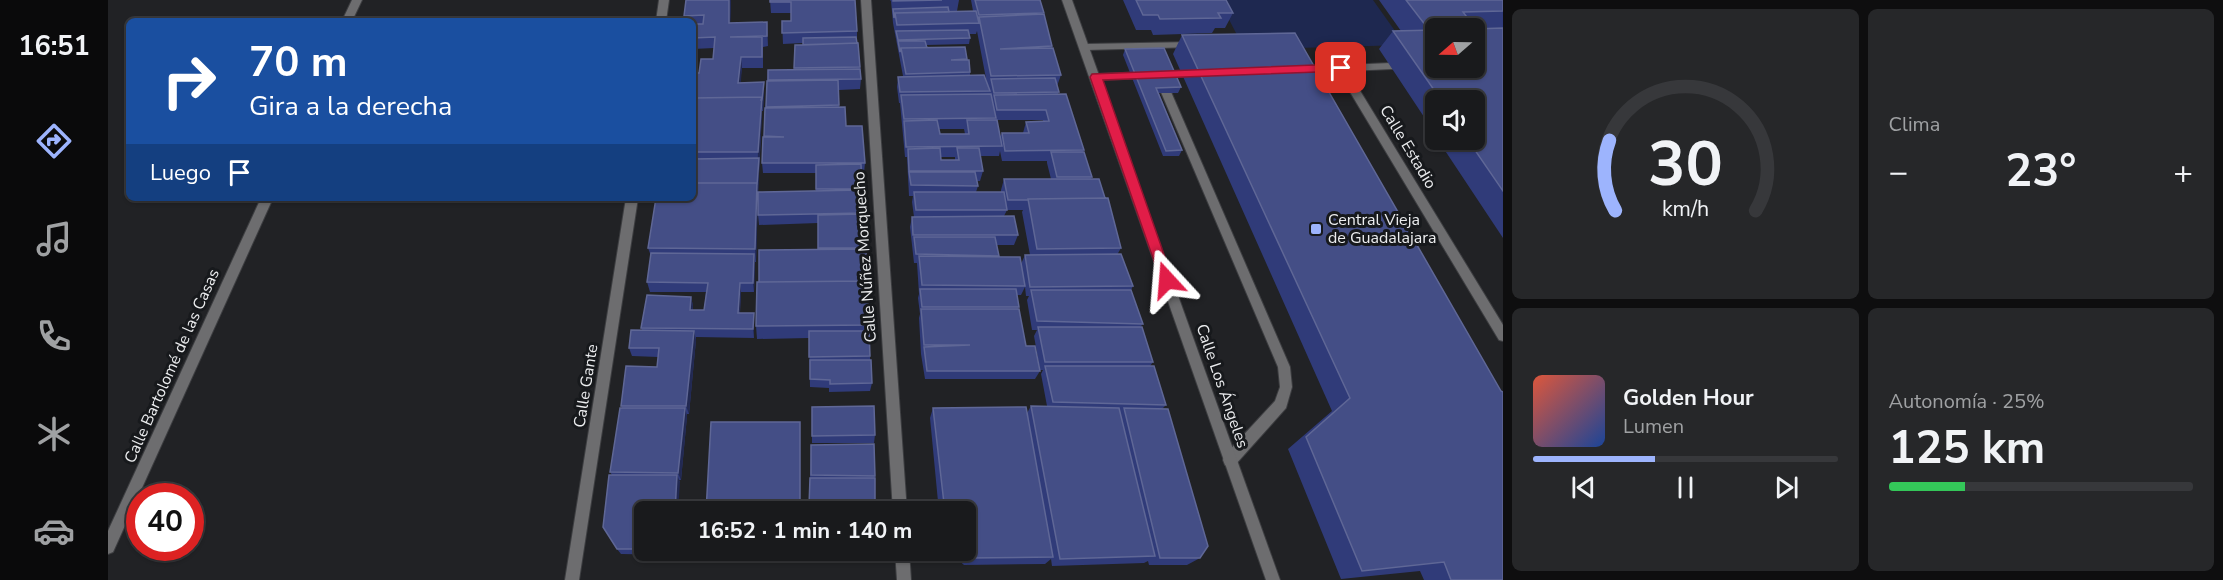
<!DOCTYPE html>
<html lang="es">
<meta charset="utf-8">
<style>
body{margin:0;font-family:"Nunito Sans",sans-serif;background:#262729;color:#f1f3f6;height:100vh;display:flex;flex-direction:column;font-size:22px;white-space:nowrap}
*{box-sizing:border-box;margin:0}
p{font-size:20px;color:#9fa1a3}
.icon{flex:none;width:33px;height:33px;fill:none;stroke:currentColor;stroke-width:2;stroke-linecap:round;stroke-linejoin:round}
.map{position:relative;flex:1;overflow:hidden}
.drawer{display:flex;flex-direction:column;gap:9px;padding:9px;background:#0e0e0f;width:720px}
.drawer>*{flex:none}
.guide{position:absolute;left:18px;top:18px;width:570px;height:183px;border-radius:9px;box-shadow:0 2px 4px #0004,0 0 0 2px #37383b;background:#1a4fa0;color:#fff;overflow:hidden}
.needle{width:39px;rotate:250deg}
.controls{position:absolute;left:1317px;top:18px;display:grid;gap:12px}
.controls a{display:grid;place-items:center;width:60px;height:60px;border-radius:9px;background:#191a1c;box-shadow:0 2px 4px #0004,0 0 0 2px #37383b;font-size:30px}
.speed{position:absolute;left:18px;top:483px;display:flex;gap:12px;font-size:30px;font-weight:700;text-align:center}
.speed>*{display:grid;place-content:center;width:78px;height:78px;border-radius:50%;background:#191a1c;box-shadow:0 2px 4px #0004,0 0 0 2px #37383b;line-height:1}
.speed .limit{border:9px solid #d22;background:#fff;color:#111}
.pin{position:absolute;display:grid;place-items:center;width:51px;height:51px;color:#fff;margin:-26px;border-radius:12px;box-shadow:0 3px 9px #0006}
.me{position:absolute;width:66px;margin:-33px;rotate:341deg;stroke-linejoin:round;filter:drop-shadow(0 0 4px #0008)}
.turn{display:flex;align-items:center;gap:21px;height:126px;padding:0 24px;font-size:27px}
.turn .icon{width:78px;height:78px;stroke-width:2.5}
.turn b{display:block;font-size:42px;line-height:51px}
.then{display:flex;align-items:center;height:57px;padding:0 24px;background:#0003;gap:12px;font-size:22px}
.big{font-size:45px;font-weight:700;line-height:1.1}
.drawer .tile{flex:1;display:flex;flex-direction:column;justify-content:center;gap:9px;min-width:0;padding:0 21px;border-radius:9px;background:#262729}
.drawer .dial{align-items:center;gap:0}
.dial svg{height:156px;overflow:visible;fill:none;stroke:#37383b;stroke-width:7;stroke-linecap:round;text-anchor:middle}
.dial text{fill:#f1f3f6;stroke:none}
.song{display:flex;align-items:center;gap:18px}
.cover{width:72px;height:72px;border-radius:9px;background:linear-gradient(135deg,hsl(10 70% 55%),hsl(220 70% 35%))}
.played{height:6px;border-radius:3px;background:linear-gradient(90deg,#9db4fd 40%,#37383b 40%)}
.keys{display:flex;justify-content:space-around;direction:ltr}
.heat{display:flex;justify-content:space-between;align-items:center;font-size:33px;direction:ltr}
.charge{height:9px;border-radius:4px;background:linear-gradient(90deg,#34c759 25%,#37383b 0)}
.drawer .tiles{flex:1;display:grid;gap:9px;grid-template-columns:repeat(2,1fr)}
.trip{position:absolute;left:526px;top:501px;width:342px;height:60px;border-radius:9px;background:#191a1c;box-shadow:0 2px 4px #0004,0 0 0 2px #37383b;font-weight:700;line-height:60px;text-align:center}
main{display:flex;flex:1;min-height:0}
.tab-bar{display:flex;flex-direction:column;width:108px;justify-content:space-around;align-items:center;background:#0a0a0b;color:#9fa1a3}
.tab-bar .icon{width:42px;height:42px}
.tab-bar .selected{color:#9db4fd}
.tab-bar b{font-size:27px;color:#f1f3f6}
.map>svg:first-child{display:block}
</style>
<main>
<nav class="tab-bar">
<b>16:51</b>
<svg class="icon selected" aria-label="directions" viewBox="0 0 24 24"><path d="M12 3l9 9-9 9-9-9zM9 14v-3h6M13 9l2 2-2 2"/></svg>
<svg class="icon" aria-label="music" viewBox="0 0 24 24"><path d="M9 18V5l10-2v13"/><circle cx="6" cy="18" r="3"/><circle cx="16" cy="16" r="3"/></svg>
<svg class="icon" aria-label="phone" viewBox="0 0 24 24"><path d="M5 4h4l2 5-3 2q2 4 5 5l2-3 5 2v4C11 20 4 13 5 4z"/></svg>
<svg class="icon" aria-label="climate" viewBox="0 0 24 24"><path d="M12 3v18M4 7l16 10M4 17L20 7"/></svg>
<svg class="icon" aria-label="car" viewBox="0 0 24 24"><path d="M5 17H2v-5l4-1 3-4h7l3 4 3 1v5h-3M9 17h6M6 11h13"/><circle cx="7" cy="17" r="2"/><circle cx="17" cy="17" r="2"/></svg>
</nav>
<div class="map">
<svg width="1395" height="580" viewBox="0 0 1395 580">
<rect width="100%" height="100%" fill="#212225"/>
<path fill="#1e2850" d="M1111 0H1265L1297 45 1150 49 1129 35Z"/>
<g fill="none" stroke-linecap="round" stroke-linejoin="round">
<defs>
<path id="service" d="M1084 42 1087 43V47L978 50 973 47 978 44Z
M1328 61V67L1240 71 1395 325V341L1391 340 1230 72 1191 73 1186 70 1191 67Z
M1089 70 1092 71V75L1057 78 1182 367 1184 387 1178 408 1127 465 1122 467 1117 465 1115 460 1117 455 1167 401 1172 387 1170 367 1047 78 988 80 983 77 988 74Z"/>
<path id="minor" d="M244 0H254L244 21H234Z
M551 0H561L558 21H548Z
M753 0H763L799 512H785Z
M153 198H165L5 552 0 554V531Z
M518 198H530L471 580H457Z
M787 550H801L803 580H789Z"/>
<path id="tertiary" d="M954 0H964L1172 580H1158Z"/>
</defs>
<use href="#service" stroke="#3d3e41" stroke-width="2"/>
<use href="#minor" stroke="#3d3e41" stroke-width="2"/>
<use href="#tertiary" stroke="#3d3e41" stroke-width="2"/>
<use href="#service" fill="#6d6d6f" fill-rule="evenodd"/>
<use href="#minor" fill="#6d6d6f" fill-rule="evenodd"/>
<use href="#tertiary" fill="#6d6d6f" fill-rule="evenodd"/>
</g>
<path fill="#303b79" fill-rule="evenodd" d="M578 0H623L622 23 659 22 660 46 655 47V68H634L632 82 656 93 655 111H654L650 195 648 262H647L646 292H633L632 313H646V338L588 337V340L581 414H579V416L573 480H571L572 482 537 512V550H567V555L513 554 509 549 504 475 502 472 514 408 513 406 549 367 550 357 524 356 521 348 534 330 533 328 583 297 585 306V310H596L598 292H542L539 282 543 256 540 248 585 198V73H591L605 59 606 48 585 49V21H576V16Z
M662 0H747L749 31V43H750L753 79 752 89 731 90V107L738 126 757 163 756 173H753L754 193 759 248 758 254 761 325 760 331 764 383 762 391 721 392V388L702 387 701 338 649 339 648 326 651 281 710 250V223L651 225 650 215 708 191V173H655L654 163 660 70H686L687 45H695V43L675 44 674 21H683V13H663Z
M782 0H851L849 11H840L841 12 865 11 863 0H932L944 46V48L953 75 949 86 951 92 950 94 976 150 975 152 984 177 983 179 997 198 1013 248 1009 255 1025 286 1023 290 1035 324 1032 327 1045 362 1042 366 1058 405 1054 409 1092 558 1079 565H1041L1040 561 1036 563 944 566 943 559 937 564 856 565 839 550H858V512H831L822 418 825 408 919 413 923 406H939L933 374 935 370H932L926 336 929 330H924L919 300 921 296H918L917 287 913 295H909L911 307 910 309 918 346 932 371 927 379H817L813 354 811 318 812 314 810 298 811 294 809 263H806L802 227 804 217H806L804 202 805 196H801L799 157H797L792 103H791L789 87 790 77 795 76 785 23 783 1ZM869 31 879 84 862 75V72L859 59 819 48 818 45 861 44 862 38 861 34H868ZM889 120H935V121L918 122 915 133H894L892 137ZM831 129H856L857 134H832ZM892 151 894 161H939V163L943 179H896L893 190V192H868L870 186 869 181H872L875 171 872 156H891ZM833 157H847V160H833ZM899 210H915L914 212 922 255H917L913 264 890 257 889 245H906L910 235 896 216Z
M1015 0H1118L1125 13 1117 28H1107L1104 33 1045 35 1043 30H1028Z
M1271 0H1395V238L1330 140H1366V100H1328V135L1271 49 1285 31H1293ZM1328 28H1366L1328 68Z
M1074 35 1393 391 1395 580H1316L1312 571 1233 579 1180 449 1224 411 1065 54Z
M1017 49 1073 87 1070 93H1051L1074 150 1071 156H1055L1015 55Z
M704 407 767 435 766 443H704Z
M703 445 767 476V510L701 512Z
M570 550H692V557L573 556Z
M700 550 771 552 769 557H700Z"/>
<path fill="#222952" d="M621 0H623L622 34 621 23Z
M633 57 634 68 632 93 630 83Z
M656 82V93L655 111 654 100Z
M654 97V112L650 195 649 185 650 152Z
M649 183 650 197 648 262 647 249Z
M646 254 647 263 646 292 645 283Z
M632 283 633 292 631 322 630 313Z
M583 297 585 306 584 319 582 310Z
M646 313V338L645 329Z
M586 331 588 340 581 414 578 406Z
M577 408 579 416 573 480 570 473Z
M569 475 572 482 570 512H567Z"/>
<path fill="#444e86" stroke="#5f6796" stroke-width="1.5" d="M578 0H621V23L659 22V36L622 37H654V57H633L630 83 656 82 654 100H653L654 97 585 98V73H591L593 59H605L607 37 585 38V24H595L596 15 576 16Z
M662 0H747L749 31 674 33V21H683V2H662Z
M785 0H834L785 1Z
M867 0H932L936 13 871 15Z
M1028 0H1118L1125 13H1110L1113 18 1052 19 1050 15H1035Z
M1298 0H1395V11L1355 12 1365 25 1318 26Z
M840 7 841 12 787 13 786 18 785 9Z
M868 11 871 23 789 25 787 13Z
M936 14 944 46 892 49 945 48 953 75 883 76 871 17Z
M1395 28V191L1360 140H1366V100H1333L1285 31 1328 30V68H1366V29Z
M860 30 862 38 790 40 788 31Z
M1187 33 1393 391 1395 392V580H1343L1336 562 1254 571 1198 437 1242 398 1074 35Z
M748 37 749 43 695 45V38Z
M790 41H817L819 48H793L792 52Z
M750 43 752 67 686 68 687 45Z
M857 47 859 59 843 60H861L862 72 798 74 793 48Z
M1056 48 1073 87 1048 88 1074 150 1058 151 1017 49Z
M752 69 753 79 660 80V70Z
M876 75 882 91 792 92 790 77Z
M947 78 951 92 886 93 883 79Z
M730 80 731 105 658 107 659 81Z
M883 94 888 118 796 119 793 95Z
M958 94 976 150 897 151 894 133H921L918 122 941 121 938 110H889L886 95Z
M654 97 650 152H585V98Z
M737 107 738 126H754L757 163H654L655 137H676L656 136 657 108Z
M829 120 832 134H861L859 120H889L894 146 798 147 796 121Z
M832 148 833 160H851L849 148H871L875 171H801L800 149Z
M943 152H976L984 177H949Z
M651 158 649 185V183H585V159Z
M753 164 754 189H708V165Z
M801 172H867L870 186 803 185Z
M896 179H991L997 198 920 199V200H900Z
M585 183H649L647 249 540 248 548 198H585Z
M753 190 755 213 650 215V192Z
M806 192H896L899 210H808Z
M1000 198 1013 248 929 249 920 199Z
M755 214 759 248H710V215Z
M906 216 910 235H805L804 217Z
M806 237H887L891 256 808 254Z
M758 249 759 281 651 282V250Z
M543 253 646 254 645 283H632L630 313H646L645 329 533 328 539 295 583 297 582 310H596L600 283 539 282Z
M1013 254 1025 286 922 287 917 255Z
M811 256 912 257 917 286 814 285Z
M759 281 761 325 648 326 649 282Z
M812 289H908L911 307H814Z
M923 290H1023L1035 324 929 321Z
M813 309H911L918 346H927L932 371H819L816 347 862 345H816Z
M930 327H1034L1045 362H937Z
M523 330 586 331 578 406H513L518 366 549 367 551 348H521Z
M701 331H761L762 356 701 357Z
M702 360H763L764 383 722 384V380L702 379Z
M937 366H1046L1058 405 945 402Z
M766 406 767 435 704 436V407Z
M923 406 1011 408 1047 556 952 559Z
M918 407 945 557 861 558 852 550H858V512H837L825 408Z
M512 408H577L570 473 502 472Z
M1016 408 1060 409 1100 546 1092 558H1052Z
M603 422H692V512H598Z
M766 444 767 476 703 475V445Z
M501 475H569L567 512H537V549H509L495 527Z
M702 478H767V507L701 506Z
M702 508 768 510V512H702Z
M700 550H771V552H700Z"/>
<path fill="#e11d48" stroke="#92132f" stroke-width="1.5" d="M1233 64 1237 65V71L995 80 1065 280 1059 285 1054 284 982 77 984 74Z"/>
<rect fill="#9db4fd" stroke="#17191c" stroke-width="2" x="1202" y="223" width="12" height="12" rx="3"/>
<g text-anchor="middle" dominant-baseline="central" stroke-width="6" stroke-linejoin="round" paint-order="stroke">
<g font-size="16" fill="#ecedef" stroke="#17191c">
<text transform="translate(1300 147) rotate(59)">Calle Estadio</text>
<text transform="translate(757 257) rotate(-94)">Calle Núñez Morquecho</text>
<text transform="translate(64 366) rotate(-66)">Calle Bartolomé de las Casas</text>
<text transform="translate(478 386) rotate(-81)">Calle Gante</text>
<text transform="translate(1114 386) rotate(71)">Calle Los Ángeles</text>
</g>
<g font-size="16" fill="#ecedef" stroke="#17191c" text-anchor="start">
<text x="1220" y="220">Central Vieja<tspan x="1220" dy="18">de Guadalajara</tspan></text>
</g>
</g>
</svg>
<div class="controls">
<a><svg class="needle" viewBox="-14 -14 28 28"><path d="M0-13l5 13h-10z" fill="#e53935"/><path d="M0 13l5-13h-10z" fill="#9fa1a3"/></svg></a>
<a><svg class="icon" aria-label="sound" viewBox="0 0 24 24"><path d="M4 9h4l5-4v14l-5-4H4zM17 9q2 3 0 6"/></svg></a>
</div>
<div class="speed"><div class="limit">40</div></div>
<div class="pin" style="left:1233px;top:68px;background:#d93025"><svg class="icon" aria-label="arrive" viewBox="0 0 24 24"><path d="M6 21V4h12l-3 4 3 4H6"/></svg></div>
<svg class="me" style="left:1059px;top:280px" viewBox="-20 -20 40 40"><path d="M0-17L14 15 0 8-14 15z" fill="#e11d48" stroke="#fff" stroke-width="4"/></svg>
<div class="trip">16:52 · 1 min · 140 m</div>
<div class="guide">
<div class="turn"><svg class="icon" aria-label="right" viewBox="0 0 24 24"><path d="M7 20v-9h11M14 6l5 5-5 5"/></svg><div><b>70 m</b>Gira a la derecha</div></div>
<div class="then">Luego<svg class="icon" aria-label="arrive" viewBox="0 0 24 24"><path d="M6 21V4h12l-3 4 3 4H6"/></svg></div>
</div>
</div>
<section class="drawer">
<div class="tiles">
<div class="tile dial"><svg viewBox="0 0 100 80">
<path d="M14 69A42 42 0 1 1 86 69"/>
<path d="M14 69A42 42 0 0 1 11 33" stroke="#9db4fd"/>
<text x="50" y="56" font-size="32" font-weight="700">30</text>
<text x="50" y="72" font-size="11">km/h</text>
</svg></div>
<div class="tile"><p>Clima</p>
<div class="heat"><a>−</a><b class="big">23°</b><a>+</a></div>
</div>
<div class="tile">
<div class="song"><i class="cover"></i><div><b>Golden Hour</b><p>Lumen</p></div></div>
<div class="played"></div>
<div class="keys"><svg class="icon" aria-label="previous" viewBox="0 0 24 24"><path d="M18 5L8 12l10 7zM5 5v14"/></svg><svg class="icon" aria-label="pause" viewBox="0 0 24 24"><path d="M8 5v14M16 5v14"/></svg><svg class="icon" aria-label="next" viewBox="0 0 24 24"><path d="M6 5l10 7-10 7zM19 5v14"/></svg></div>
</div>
<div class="tile"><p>Autonomía · 25%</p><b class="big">125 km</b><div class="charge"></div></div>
</div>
</section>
</main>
